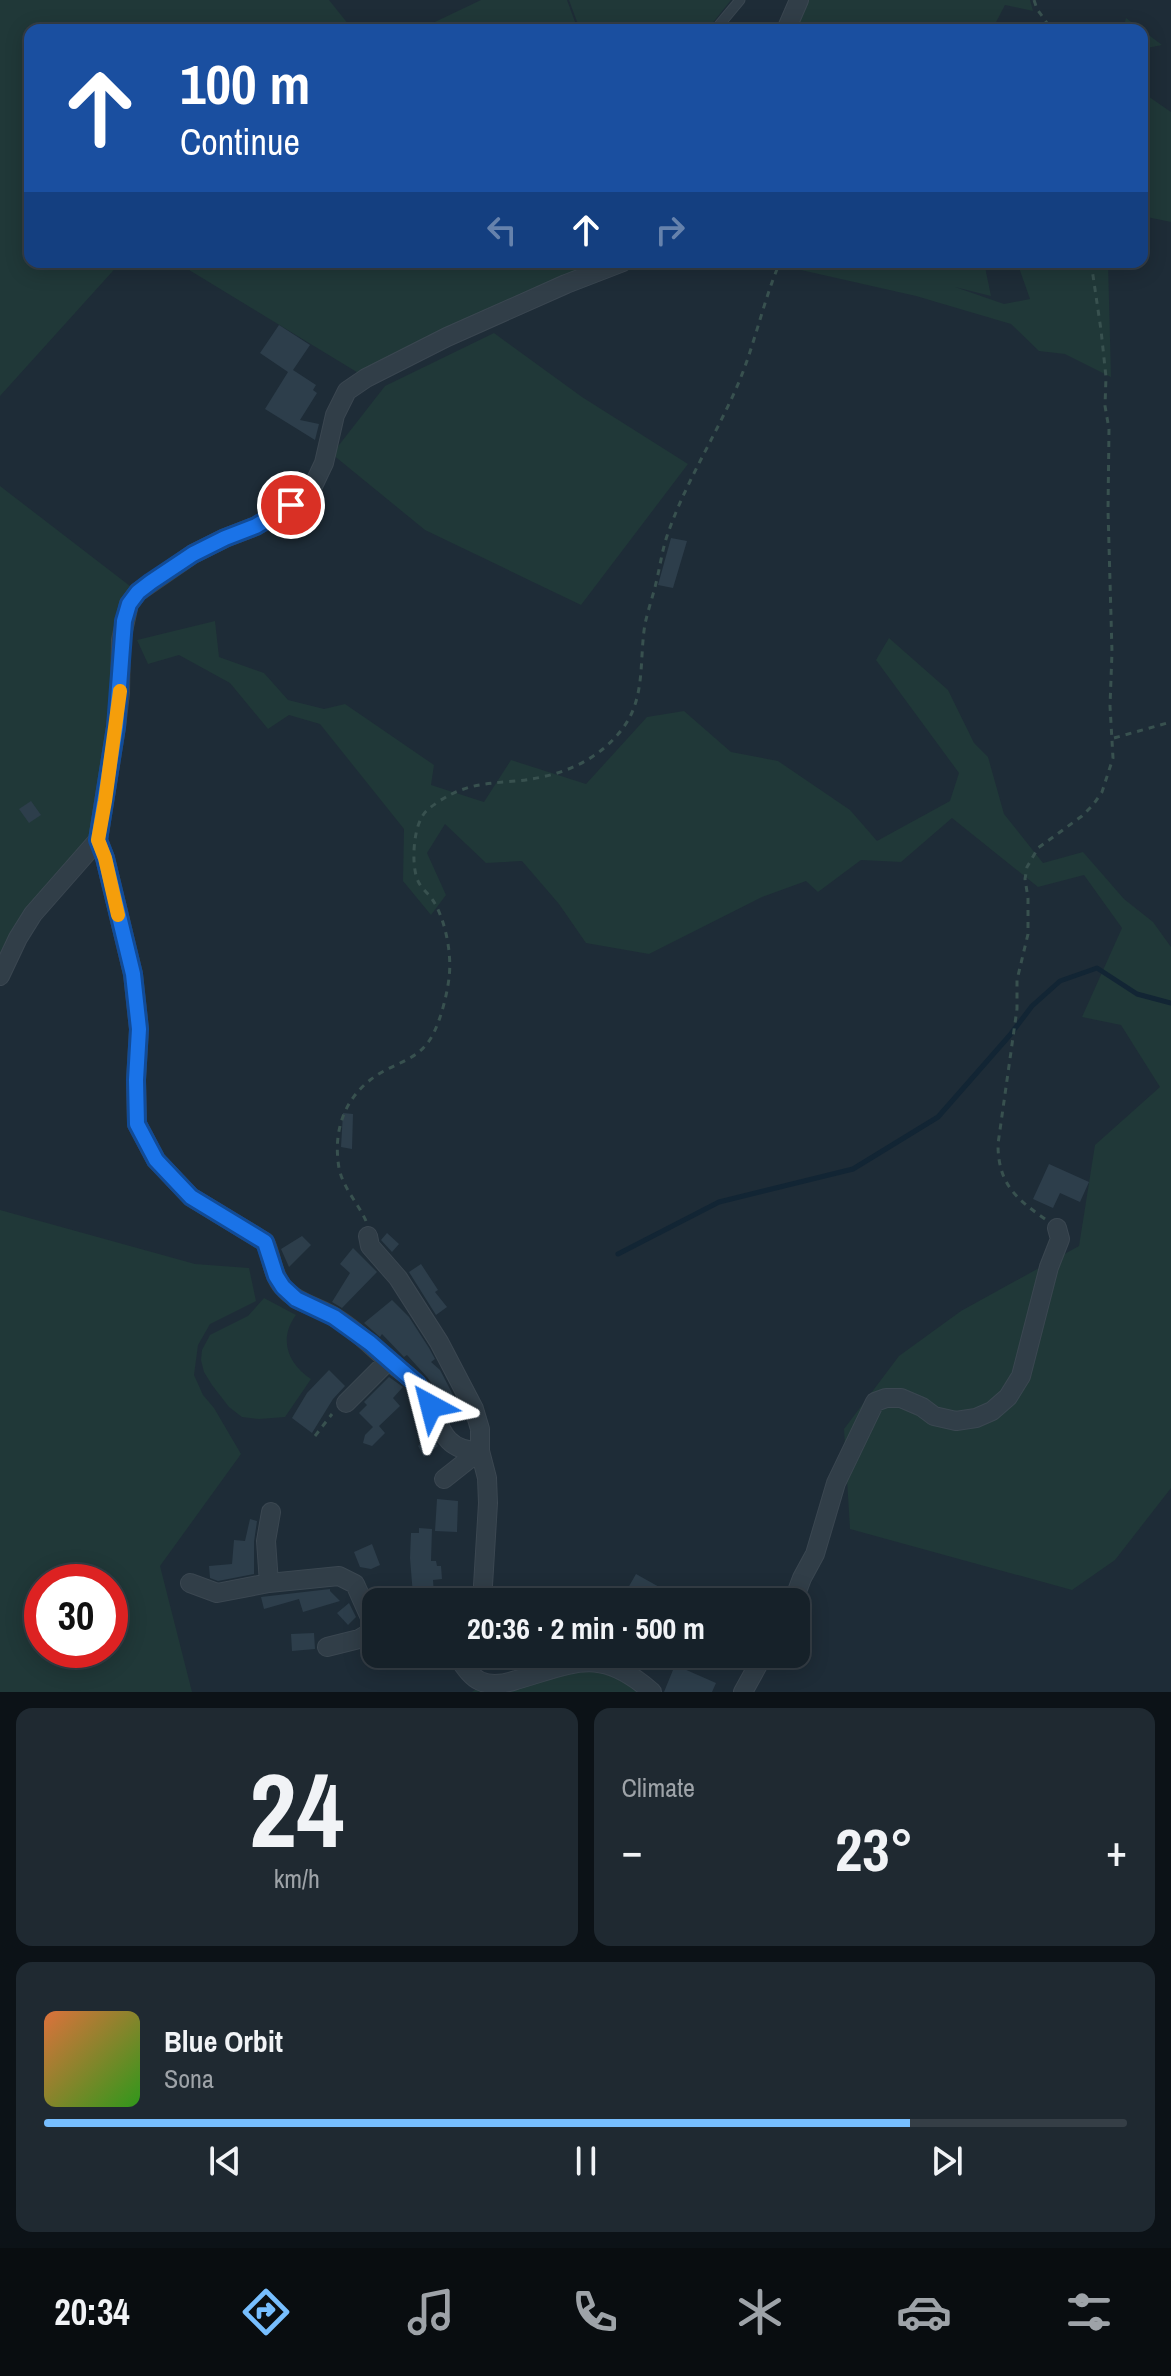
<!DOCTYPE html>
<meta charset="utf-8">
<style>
body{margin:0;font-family:"Archivo Narrow",sans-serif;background:#1f2931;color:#f1f3f6;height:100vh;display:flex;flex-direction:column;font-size:30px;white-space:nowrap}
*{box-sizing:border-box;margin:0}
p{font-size:26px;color:#9ea3a8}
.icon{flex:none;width:44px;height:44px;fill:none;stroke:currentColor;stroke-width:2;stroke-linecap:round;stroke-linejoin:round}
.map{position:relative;height:1692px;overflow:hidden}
.details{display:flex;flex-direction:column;gap:16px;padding:16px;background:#0c1217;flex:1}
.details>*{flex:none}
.guide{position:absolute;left:24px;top:24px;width:1124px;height:244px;border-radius:16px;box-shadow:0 4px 20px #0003,0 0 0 2px #353e46;background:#1a4fa0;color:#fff;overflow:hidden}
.speed{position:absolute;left:24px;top:1564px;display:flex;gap:16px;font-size:40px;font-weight:700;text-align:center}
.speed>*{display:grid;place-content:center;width:104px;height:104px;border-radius:50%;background:#162129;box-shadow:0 4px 20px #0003,0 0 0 2px #353e46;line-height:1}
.speed .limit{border:12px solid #d22;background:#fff;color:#111}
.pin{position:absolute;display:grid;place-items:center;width:68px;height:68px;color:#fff;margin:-34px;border:4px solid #fff;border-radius:50%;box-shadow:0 2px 8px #0007}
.me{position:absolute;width:88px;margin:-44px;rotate:322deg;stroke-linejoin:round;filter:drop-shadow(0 0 6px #0008)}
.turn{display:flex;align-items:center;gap:28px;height:168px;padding:0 24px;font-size:36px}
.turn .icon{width:104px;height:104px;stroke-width:2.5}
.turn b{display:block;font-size:56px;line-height:68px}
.lanes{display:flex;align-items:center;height:76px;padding:0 24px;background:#0003;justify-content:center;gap:40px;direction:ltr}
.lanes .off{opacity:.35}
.big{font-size:60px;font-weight:800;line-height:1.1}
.details .tile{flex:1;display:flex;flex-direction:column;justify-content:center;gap:12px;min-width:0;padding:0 28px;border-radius:16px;background:#1f2931}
.details .dial{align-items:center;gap:0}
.dial b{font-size:104px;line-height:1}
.song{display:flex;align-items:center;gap:24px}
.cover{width:96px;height:96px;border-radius:12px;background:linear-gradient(135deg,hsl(20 70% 55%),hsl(110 70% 35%))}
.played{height:8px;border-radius:4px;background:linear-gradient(90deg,#77befe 80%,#353e46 80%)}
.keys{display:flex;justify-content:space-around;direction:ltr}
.heat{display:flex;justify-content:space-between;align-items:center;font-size:44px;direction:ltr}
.details .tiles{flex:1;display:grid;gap:16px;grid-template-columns:1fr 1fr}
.tile:last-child{grid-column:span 2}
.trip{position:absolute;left:362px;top:1588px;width:448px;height:80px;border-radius:16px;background:#162129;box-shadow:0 4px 20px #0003,0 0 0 2px #353e46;font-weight:800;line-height:80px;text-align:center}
.tabs{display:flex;height:128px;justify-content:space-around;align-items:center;background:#090d10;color:#9ea3a8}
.tabs .icon{width:56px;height:56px}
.tabs .current{color:#77befe}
.tabs b{font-size:36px;color:#f1f3f6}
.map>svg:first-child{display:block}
</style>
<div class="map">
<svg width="1171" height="1692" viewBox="0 0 1171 1692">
<rect width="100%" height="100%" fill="#1e2c37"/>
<path fill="#203838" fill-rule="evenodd" d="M0 0H329L353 30H30V262H121L0 396Z
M481 0H567L578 30H418Z
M569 0H731L707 30H580Z
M809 0H1030L1033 11 1005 5 992 30H795Z
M1126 18 1162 45 1142 49V30H1123Z
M1142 92 1171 112V222L1142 216Z
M176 262H608L360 374Z
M801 262H851L877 267 862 262H984L991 296 955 287 1004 304 1030 299 1017 262H1108L1111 377 1065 354 1039 351 1011 324 916 296 801 270Z
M494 333 582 397 688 464 581 605 425 530 332 454 385 386Z
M0 486 130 586 121 608 116 681 91 836 0 965Z
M215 621 219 657 264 673 288 700 324 709 345 704 434 765 431 785 484 802 511 760 586 784 647 717 684 711 731 752 778 761 850 810 877 841 950 801 959 773 876 660 889 638 948 690 974 743 988 757 1004 814 1043 863 1083 852 1124 899 1153 922 1171 947V1488L1115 1560 1072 1590 850 1529 844 1429 899 1356 961 1311 1079 1246 1095 1145 1160 1087 1121 1025 1082 1017 1122 928 1084 875 1038 887 952 818 901 862 861 860 818 892 806 881 762 897 649 954 586 943 559 904 522 861 486 863 445 824 427 853 446 895 431 915 403 881 404 829 320 724 289 715 268 729 230 683 179 655 148 664 137 640Z
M0 1210 195 1264 249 1268 256 1301 210 1324 198 1345 194 1375 203 1395 214 1408 241 1454 160 1566 192 1692H0ZM42 1582H110V1650H42Z
M264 1298 296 1315C278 1339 288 1364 311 1379L285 1417 259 1419 242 1417 229 1407 212 1385 204 1372 201 1360 202 1350 210 1335 248 1316Z
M605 1669 642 1692H472L477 1688 564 1672Z"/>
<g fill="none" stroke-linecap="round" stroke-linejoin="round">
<path stroke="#122534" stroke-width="5" d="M618 1254 719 1202 853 1169 938 1117 1010 1035 1032 1006 1060 981 1097 968 1137 994 1171 1003"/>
</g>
<path fill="#2d3e4b" d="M279 325 310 345 293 370 316 385 313 390 317 393 300 420 319 424 315 440 265 409 288 372 260 353Z
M671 538 687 541 673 588 658 585Z
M31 801 41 815 29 823 19 809Z
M343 1113 353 1114 352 1149 341 1147Z
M1049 1164 1089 1182 1080 1202 1060 1193 1053 1208 1033 1199Z
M387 1233 399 1244 392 1252 381 1240Z
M302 1236 311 1245 289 1267 281 1249Z
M353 1248 377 1272 342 1308 332 1302 350 1273 340 1264Z
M421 1264 438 1290 435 1292 447 1307 436 1315 409 1272Z
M392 1300 409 1317 429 1348 435 1359 431 1362 440 1370 462 1412 456 1417 427 1377 407 1355 404 1357 382 1334 380 1337 364 1323Z
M329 1370 345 1386 333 1399 312 1433 292 1418 307 1393Z
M389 1377 403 1387 393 1398 400 1406 379 1426 385 1433 372 1446 363 1443 365 1435 373 1427 359 1413 367 1405 364 1402Z
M430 1434 438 1446 424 1457 418 1446Z
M437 1499 458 1501 457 1532 435 1531Z
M250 1519 257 1521 254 1542V1574L218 1581 210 1578 209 1566 232 1564 234 1540 245 1541Z
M419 1528 432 1529 431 1561H436L437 1566H441L442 1579 433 1580 434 1594 413 1595 410 1558 411 1533H419Z
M372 1544 380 1565 371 1569 360 1567 354 1552Z
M636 1574 686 1602H620Z
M330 1589V1591L340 1601 303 1612 299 1599 264 1609 261 1597Z
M349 1603 356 1617 348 1625 337 1613Z
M314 1633 315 1649 292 1651 291 1634Z
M675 1665 716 1683 712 1692H664Z"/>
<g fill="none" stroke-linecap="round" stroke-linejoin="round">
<defs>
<path id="lane" d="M715 30 740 0"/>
<path id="street" d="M786 30 799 0
M0 976 18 938 33 914 98 840
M368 1236 370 1246 398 1278 439 1342 474 1409 480 1429V1451L487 1478 488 1503 482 1602
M346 1403 389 1360
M480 1451C434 1452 441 1411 417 1384 409 1375 398 1369 389 1361 371 1346 356 1330 336 1318 319 1307 296 1303 283 1287 272 1275 272 1256 265 1242L191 1197 156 1160 137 1124 136 1080 139 1029 133 974 105 858 98 840 116 727 120 693 121 640 129 604 138 592 193 554 225 538 256 526 291 505 314 484 324 463 335 415 347 391 366 378 447 337 566 284 623 262
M444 1479 468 1460 473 1451
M190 1583 217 1593 269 1583 339 1576 355 1584 376 1631
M269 1583 266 1541 271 1512
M793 1602 802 1578 815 1554 836 1483 875 1402 886 1398H901L922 1407 934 1416 956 1421 976 1418 992 1411 1008 1397 1021 1376 1049 1267 1060 1239 1057 1228
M327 1647 359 1639 374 1630
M455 1654C462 1662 469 1676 480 1681 491 1686 504 1684 516 1680 575 1663 600 1646 652 1692
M743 1692 764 1654"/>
</defs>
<use href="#lane" stroke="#3b4751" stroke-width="11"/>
<use href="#street" stroke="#3b4751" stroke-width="20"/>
<path stroke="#38514f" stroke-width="3" stroke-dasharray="6 6" stroke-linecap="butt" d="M1034 0 1037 9 1052 30
M1114 738 1171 722
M1045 1219C1015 1198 998 1183 998 1144L1017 1009V980L1028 934V898L1025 879 1027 867 1038 848 1082 816 1093 805 1102 792 1113 758 1110 706 1112 652 1108 510 1109 429 1105 406 1106 377 1101 330 1091 262
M366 1221C358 1203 343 1188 339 1168 332 1127 347 1091 384 1071 398 1063 414 1059 425 1046 438 1033 447 996 449 978 452 955 446 922 434 902 430 895 423 890 419 883 411 869 413 833 421 819 424 811 431 807 438 802 475 777 502 786 542 777 574 770 603 755 623 728 646 697 639 660 645 624 648 610 653 596 656 583 660 567 662 551 667 536 686 480 719 431 741 377 756 339 764 299 780 262
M315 1436 332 1414"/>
<use href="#lane" stroke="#313e48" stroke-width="9"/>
<use href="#street" stroke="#313e48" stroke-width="18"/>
</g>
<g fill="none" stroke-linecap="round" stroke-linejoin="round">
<defs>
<path id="route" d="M291 505 256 526 225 538 193 554 151 582 138 592 129 604 124 621 116 727 98 840 105 858 133 974 139 1029 136 1080 137 1124 156 1160 191 1197 265 1242 276 1276 283 1287 296 1299 334 1317 370 1343 417 1384 431 1406"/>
</defs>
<use href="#route" stroke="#114b97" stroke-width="20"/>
<use href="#route" stroke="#1a73e8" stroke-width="14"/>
<path stroke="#f59e0b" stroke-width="14" d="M118 915 105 858 98 840 105 801 120 691"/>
</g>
</svg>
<div class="speed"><div class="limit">30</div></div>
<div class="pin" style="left:291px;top:505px;background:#d93025"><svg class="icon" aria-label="arrive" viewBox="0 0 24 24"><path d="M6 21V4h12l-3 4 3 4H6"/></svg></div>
<svg class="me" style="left:431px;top:1406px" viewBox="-20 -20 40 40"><path d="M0-17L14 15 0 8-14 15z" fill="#1a73e8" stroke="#fff" stroke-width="4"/></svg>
<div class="trip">20:36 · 2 min · 500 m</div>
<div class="guide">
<div class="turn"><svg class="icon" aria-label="ahead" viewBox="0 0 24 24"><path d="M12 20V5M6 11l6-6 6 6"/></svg><div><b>100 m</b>Continue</div></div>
<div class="lanes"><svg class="icon off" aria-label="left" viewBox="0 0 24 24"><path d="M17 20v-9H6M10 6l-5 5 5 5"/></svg><svg class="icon" aria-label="ahead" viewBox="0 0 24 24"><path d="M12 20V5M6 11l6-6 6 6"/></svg><svg class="icon off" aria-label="right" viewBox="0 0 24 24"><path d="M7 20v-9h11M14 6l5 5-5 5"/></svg></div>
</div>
</div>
<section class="details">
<div class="tiles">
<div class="tile dial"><b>24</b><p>km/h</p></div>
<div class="tile"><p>Climate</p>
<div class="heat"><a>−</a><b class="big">23°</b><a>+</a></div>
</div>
<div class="tile">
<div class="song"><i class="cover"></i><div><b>Blue Orbit</b><p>Sona</p></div></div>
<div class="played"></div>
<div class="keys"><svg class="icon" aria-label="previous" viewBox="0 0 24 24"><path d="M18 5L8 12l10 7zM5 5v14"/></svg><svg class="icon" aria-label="pause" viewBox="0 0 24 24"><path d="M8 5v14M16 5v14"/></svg><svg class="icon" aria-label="next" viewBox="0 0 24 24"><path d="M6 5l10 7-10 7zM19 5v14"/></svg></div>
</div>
</div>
</section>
<nav class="tabs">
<b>20:34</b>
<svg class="icon current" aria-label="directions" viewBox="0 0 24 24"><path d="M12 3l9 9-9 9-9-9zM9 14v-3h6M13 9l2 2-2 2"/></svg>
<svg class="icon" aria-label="music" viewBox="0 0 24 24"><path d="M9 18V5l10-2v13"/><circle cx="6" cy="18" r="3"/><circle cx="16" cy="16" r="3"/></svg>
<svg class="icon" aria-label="phone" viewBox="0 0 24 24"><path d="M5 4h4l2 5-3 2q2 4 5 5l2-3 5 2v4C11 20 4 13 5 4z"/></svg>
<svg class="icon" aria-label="climate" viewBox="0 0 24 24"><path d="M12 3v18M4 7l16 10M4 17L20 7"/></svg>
<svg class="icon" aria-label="car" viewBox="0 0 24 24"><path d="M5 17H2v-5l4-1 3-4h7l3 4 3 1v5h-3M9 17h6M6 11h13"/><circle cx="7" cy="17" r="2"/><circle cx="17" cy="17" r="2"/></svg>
<svg class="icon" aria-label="filters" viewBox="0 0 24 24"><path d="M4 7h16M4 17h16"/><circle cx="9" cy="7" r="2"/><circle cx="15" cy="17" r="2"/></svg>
</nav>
